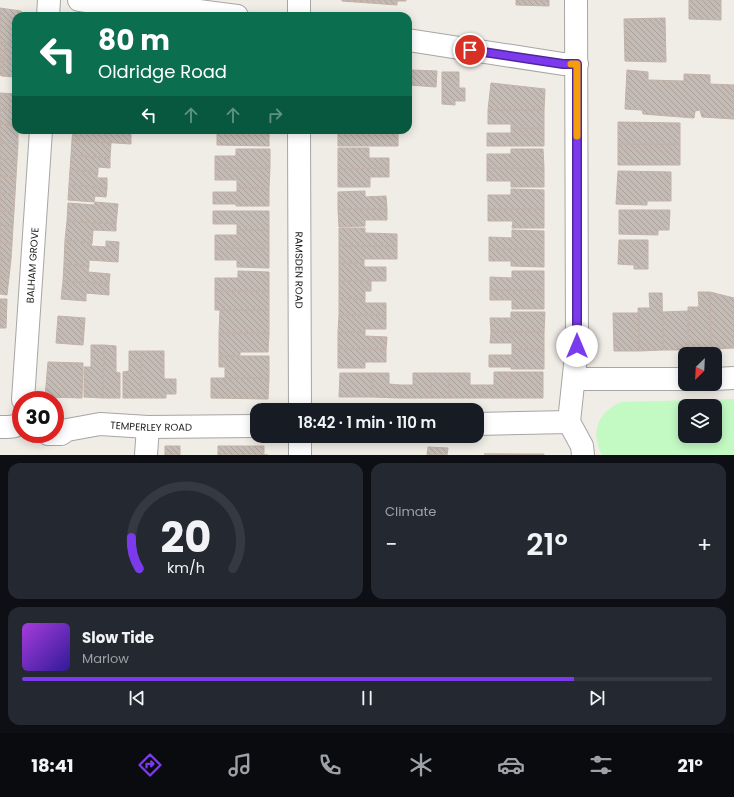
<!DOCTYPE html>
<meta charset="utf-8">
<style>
body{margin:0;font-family:Poppins,sans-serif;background:#242831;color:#f1f3f6;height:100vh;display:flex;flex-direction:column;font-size:15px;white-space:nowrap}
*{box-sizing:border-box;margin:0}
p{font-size:13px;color:#9ea1a6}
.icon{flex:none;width:22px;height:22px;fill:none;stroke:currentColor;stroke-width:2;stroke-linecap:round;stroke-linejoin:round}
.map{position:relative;height:455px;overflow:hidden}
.drawer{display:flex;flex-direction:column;gap:8px;padding:8px;background:#0d0f14;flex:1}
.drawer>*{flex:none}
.banner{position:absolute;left:12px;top:12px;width:400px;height:122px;border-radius:12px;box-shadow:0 2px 10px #0003;background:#0b6e4f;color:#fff;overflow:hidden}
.needle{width:26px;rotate:204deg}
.controls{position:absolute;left:678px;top:347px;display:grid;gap:8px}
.controls a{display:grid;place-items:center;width:44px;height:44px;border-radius:8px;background:#171b24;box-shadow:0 2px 10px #0003;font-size:20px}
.speed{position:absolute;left:12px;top:391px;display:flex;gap:8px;font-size:20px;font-weight:700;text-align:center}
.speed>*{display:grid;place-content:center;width:52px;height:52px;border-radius:50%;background:#171b24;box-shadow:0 2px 10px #0003;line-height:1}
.speed .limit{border:6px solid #d22;background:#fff;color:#111}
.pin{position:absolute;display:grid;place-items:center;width:34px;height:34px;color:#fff;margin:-17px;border:2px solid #fff;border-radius:50%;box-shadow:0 1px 4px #0007}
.me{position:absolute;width:44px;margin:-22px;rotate:0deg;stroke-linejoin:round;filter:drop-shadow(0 0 3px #0008)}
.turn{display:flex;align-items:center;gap:14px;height:84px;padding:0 20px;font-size:18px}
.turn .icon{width:52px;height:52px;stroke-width:2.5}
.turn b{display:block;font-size:28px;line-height:34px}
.lanes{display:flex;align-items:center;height:38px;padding:0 20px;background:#0003;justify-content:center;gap:20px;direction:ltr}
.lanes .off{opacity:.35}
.big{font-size:30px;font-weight:600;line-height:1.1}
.drawer .widget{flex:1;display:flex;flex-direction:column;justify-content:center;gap:6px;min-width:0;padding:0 14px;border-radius:12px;background:#242831}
.drawer .dial{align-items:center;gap:0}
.dial svg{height:104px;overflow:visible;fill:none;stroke:#363941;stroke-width:7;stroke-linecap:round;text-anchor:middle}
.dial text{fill:#f1f3f6;stroke:none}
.song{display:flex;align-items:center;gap:12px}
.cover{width:48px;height:48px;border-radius:6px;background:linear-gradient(135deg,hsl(280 70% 55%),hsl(250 70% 35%))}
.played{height:4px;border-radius:2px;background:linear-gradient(90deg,#7c3aed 80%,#363941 80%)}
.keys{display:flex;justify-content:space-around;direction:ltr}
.heat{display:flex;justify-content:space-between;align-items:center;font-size:22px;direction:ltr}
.drawer .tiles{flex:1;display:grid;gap:8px;grid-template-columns:1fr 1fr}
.widget:last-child{grid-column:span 2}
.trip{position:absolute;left:250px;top:403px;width:234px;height:40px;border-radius:12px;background:#171b24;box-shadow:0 2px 10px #0003;font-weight:600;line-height:40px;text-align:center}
.tabs{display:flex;height:64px;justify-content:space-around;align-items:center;background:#090b0e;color:#9ea1a6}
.tabs .icon{width:28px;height:28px}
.tabs .selected{color:#7c3aed}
.tabs b{font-size:18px;color:#f1f3f6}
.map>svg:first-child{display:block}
</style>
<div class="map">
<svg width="734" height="455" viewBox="0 0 734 455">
<defs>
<pattern id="building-back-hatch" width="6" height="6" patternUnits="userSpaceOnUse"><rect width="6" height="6" fill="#c5bbb5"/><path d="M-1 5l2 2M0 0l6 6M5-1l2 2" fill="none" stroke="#a9a09b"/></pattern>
</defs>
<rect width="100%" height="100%" fill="#f0ece6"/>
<path fill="#c3fac4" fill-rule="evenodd" d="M734 399V455H602C590 432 598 411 622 402ZM685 406H715V436H685Z"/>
<path fill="url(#building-back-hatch)" stroke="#c2b2a8" d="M342 0H406V1H397V5L342 1Z
M516 0H549V6L516 5Z
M689 0H721V20L689 19Z
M0 8 21 11 26 16H16V44L0 42Z
M665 18 666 62 625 61 624 19Z
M0 42H6L4 59 0 58Z
M6 42 16 44V60L4 59Z
M0 58 4 59 2 76 0 75Z
M4 59 16 60V77L2 76Z
M411 70 437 71 436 87 409 85Z
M627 70 648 72V80L684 81V74L710 75V84L734 85V119L702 117 700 110 695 111 694 118 643 114 642 110 625 109Z
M442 72H459V88H465V101H455V105L442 104Z
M491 83 545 89 544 110H488Z
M0 93 16 94V110L0 109Z
M0 109 16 110V125L0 124Z
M488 110H544V128H511V124H488Z
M618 122 680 123V144H618Z
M0 124 16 125V130H18V144L0 143Z
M511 128H544V146H487V133H511Z
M73 130H99V133L109 134 110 132 131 133V144L72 140Z
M239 130H269V146L217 145V133H239Z
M338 130H398V146H338Z
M72 140 111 143 110 158 71 155Z
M0 143 18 144 17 160 0 159Z
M618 144H680V165H618Z
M338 148H369V158H389V168L338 169Z
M236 149H270V168H215V156H236Z
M511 149H543L544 168H487V154H511Z
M71 155 110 158V168L98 167V172L70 170Z
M0 159 17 160 16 177 0 176Z
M215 168H270L269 188H237V180H215Z
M389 168V177H370V187H338V169Z
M487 168H544V187H511V181H487Z
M70 170 98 172 97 178H107V188L69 185Z
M618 171 671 172V201H647V205L616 204Z
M0 176 16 177 15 194 0 193Z
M69 185 107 188 106 197 95 196 94 202 68 200Z
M237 188H269V206H236V204H213V192H237Z
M511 189 544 190V209H488V195H511Z
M365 191V197L386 196 387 209H338V192Z
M0 193 15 194 14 211H0Z
M95 202 118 204 116 224 67 221 68 203 94 205Z
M338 209H387V220H365V226L339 227Z
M488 209H544V228H512L513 221H488Z
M619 210H670L669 230H658V235L619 234Z
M0 211H14L13 226 0 225Z
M213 211H269V230H237V224H213Z
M67 221 116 224V231L93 230 92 243 65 240Z
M0 225 13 226 12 243H0Z
M339 228H365V233L397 234V246H339Z
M237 230H269V248H215V235H237Z
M512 230 544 231V249H489V237L512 238Z
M65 240 92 243 91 246 106 247V241L119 242 118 262 89 260V266L64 264Z
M619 240H648V269H634V265L618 264Z
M0 243H12L11 259 0 258Z
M339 246H397V259H364V263H339Z
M215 248H269V268L237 267V260H215Z
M489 249H544V267L511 266V261H489Z
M0 258 11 259 9 277 0 276Z
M339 263H364V267H386V281H339Z
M64 264 89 266 88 272 110 274 109 284 63 281Z
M238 271 269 272V291H215V278H238Z
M512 271H544V290H490V277L512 278Z
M0 276 9 277 7 295 0 294Z
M63 281 109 284V295L86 293V301L61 299Z
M339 281H371V291H365V299L339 298Z
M490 290H544V309H512V300H490Z
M215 291H269V310H215Z
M698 292H710L711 349 688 350V307H699Z
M710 292 734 298V348L711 349Z
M649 293H662L663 350 639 351 638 308H650Z
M339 298 365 299V303H386V315H339Z
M0 299H7L6 328H0Z
M220 310H269V333H219Z
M688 311V350H663V312Z
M511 312H545L544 332H491L490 318H511Z
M613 313H639V351H614Z
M339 315H386V329H365V332H338Z
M58 316 85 318 83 345 56 343Z
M338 332H365V336L387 337 386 349H338Z
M491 332H544V349H512V343H490Z
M219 333H269L268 352H240V356H219Z
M91 345H104L103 398 84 397V367H91Z
M104 345 116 346V372L120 373V398H103Z
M338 349H386V362H365V368H338Z
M512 349H544V369H511V367H489V355H512Z
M129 351H141V398H123V372L129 371Z
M141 351H164V379H176V394H166V398H141Z
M219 356H269V378H225V367H219Z
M48 362 83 363 82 398 45 397Z
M494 372H511V398H482V385H494Z
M511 372H543V398H511Z
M340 373H372V397H339Z
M372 373H389V384L400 385V398L372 397Z
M413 373H431V398H400V385H413Z
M431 373H449V398H431Z
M449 373H470V385H482V398H449Z
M211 378H269L268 399 211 398Z
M165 446H180V455H165Z
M218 446H264V455H268H218Z
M428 447 448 448 447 455H427Z
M484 454H544V455Z"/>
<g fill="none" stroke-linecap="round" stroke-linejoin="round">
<defs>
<g id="minor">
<path d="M79 0 98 3 124 1 237 16"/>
<path d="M576 0 577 346 569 422 582 446 583 455"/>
<path d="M48 16 49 0"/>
<path d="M299 16V0"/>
<path d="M408 40 563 64H577"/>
<path id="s1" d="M299 130 300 410"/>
<path d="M575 379H685"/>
<path d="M715 379 734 378"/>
<path id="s2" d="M23 400 41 130"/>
<path d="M477 424 569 422"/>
<path d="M0 427C8 427 16 428 21 422"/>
<path id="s3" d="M48 434H61L67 430 100 424 148 427 257 426"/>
<path d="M300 436V455"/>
<path d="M146 455 148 427"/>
</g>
</defs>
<use href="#minor" stroke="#a6a6a6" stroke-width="24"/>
<use href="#minor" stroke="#fff" stroke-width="22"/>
</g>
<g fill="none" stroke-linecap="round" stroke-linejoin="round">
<defs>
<path id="route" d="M470 50 563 64H577V346"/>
</defs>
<use href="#route" stroke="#51269a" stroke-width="10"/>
<use href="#route" stroke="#7c3aed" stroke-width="7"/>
<path stroke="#f59e0b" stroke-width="7" d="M571 64H577V136"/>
</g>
<g text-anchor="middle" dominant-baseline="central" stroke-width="4" stroke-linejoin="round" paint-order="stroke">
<g font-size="10" fill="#1f1f1f" stroke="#fff">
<text stroke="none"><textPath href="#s2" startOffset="135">BALHAM GROVE</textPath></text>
<text stroke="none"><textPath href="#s1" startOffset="140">RAMSDEN ROAD</textPath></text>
<text stroke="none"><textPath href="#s3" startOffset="105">TEMPERLEY ROAD</textPath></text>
</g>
</g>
</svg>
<div class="controls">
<a><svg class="needle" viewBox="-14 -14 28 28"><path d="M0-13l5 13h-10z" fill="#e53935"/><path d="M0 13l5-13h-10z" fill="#9ea1a6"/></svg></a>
<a><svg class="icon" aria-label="layers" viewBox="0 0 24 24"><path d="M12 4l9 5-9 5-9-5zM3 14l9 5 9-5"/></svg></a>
</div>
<div class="speed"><div class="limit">30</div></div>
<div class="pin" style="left:470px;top:50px;background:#d93025"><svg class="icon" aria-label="arrive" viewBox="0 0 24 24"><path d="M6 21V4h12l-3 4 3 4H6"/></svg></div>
<svg class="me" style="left:577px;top:346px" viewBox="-20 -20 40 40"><circle r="19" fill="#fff"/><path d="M0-13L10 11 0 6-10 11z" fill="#7c3aed"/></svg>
<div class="trip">18:42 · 1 min · 110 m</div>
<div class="banner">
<div class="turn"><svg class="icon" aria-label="left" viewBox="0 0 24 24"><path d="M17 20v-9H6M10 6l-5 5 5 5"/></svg><div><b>80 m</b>Oldridge Road</div></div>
<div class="lanes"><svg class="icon" aria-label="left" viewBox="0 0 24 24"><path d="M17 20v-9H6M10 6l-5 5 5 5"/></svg><svg class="icon off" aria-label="ahead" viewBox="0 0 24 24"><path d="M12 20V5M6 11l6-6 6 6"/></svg><svg class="icon off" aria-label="ahead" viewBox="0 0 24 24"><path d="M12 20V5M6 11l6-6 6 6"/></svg><svg class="icon off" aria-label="right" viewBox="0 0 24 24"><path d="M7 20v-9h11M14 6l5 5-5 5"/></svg></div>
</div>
</div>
<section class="drawer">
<div class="tiles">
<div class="widget dial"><svg viewBox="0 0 100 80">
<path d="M14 69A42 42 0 1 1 86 69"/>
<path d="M14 69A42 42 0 0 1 8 45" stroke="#7c3aed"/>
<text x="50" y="56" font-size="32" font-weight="700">20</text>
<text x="50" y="72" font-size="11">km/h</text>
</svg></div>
<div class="widget"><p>Climate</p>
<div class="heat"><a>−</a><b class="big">21°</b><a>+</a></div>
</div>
<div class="widget">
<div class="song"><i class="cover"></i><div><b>Slow Tide</b><p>Marlow</p></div></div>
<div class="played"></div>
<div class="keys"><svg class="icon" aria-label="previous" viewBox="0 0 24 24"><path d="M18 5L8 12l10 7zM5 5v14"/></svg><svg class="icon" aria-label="pause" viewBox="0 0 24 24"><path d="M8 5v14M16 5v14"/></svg><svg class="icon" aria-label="next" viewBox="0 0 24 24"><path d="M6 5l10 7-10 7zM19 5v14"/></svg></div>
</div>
</div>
</section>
<nav class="tabs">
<b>18:41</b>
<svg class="icon selected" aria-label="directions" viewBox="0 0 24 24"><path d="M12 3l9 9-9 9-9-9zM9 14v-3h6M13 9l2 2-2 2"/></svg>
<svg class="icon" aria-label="music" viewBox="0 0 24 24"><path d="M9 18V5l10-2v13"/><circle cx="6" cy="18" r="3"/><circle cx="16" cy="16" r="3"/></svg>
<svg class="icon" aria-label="phone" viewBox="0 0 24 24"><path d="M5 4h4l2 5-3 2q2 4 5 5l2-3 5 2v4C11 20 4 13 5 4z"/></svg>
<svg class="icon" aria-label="climate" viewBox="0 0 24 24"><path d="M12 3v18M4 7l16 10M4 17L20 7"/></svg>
<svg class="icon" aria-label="car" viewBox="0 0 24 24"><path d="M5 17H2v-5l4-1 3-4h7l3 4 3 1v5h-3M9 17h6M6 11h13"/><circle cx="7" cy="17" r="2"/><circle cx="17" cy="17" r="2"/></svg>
<svg class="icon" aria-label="filters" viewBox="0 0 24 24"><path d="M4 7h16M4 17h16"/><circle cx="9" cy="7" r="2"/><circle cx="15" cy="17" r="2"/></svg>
<b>21°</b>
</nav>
